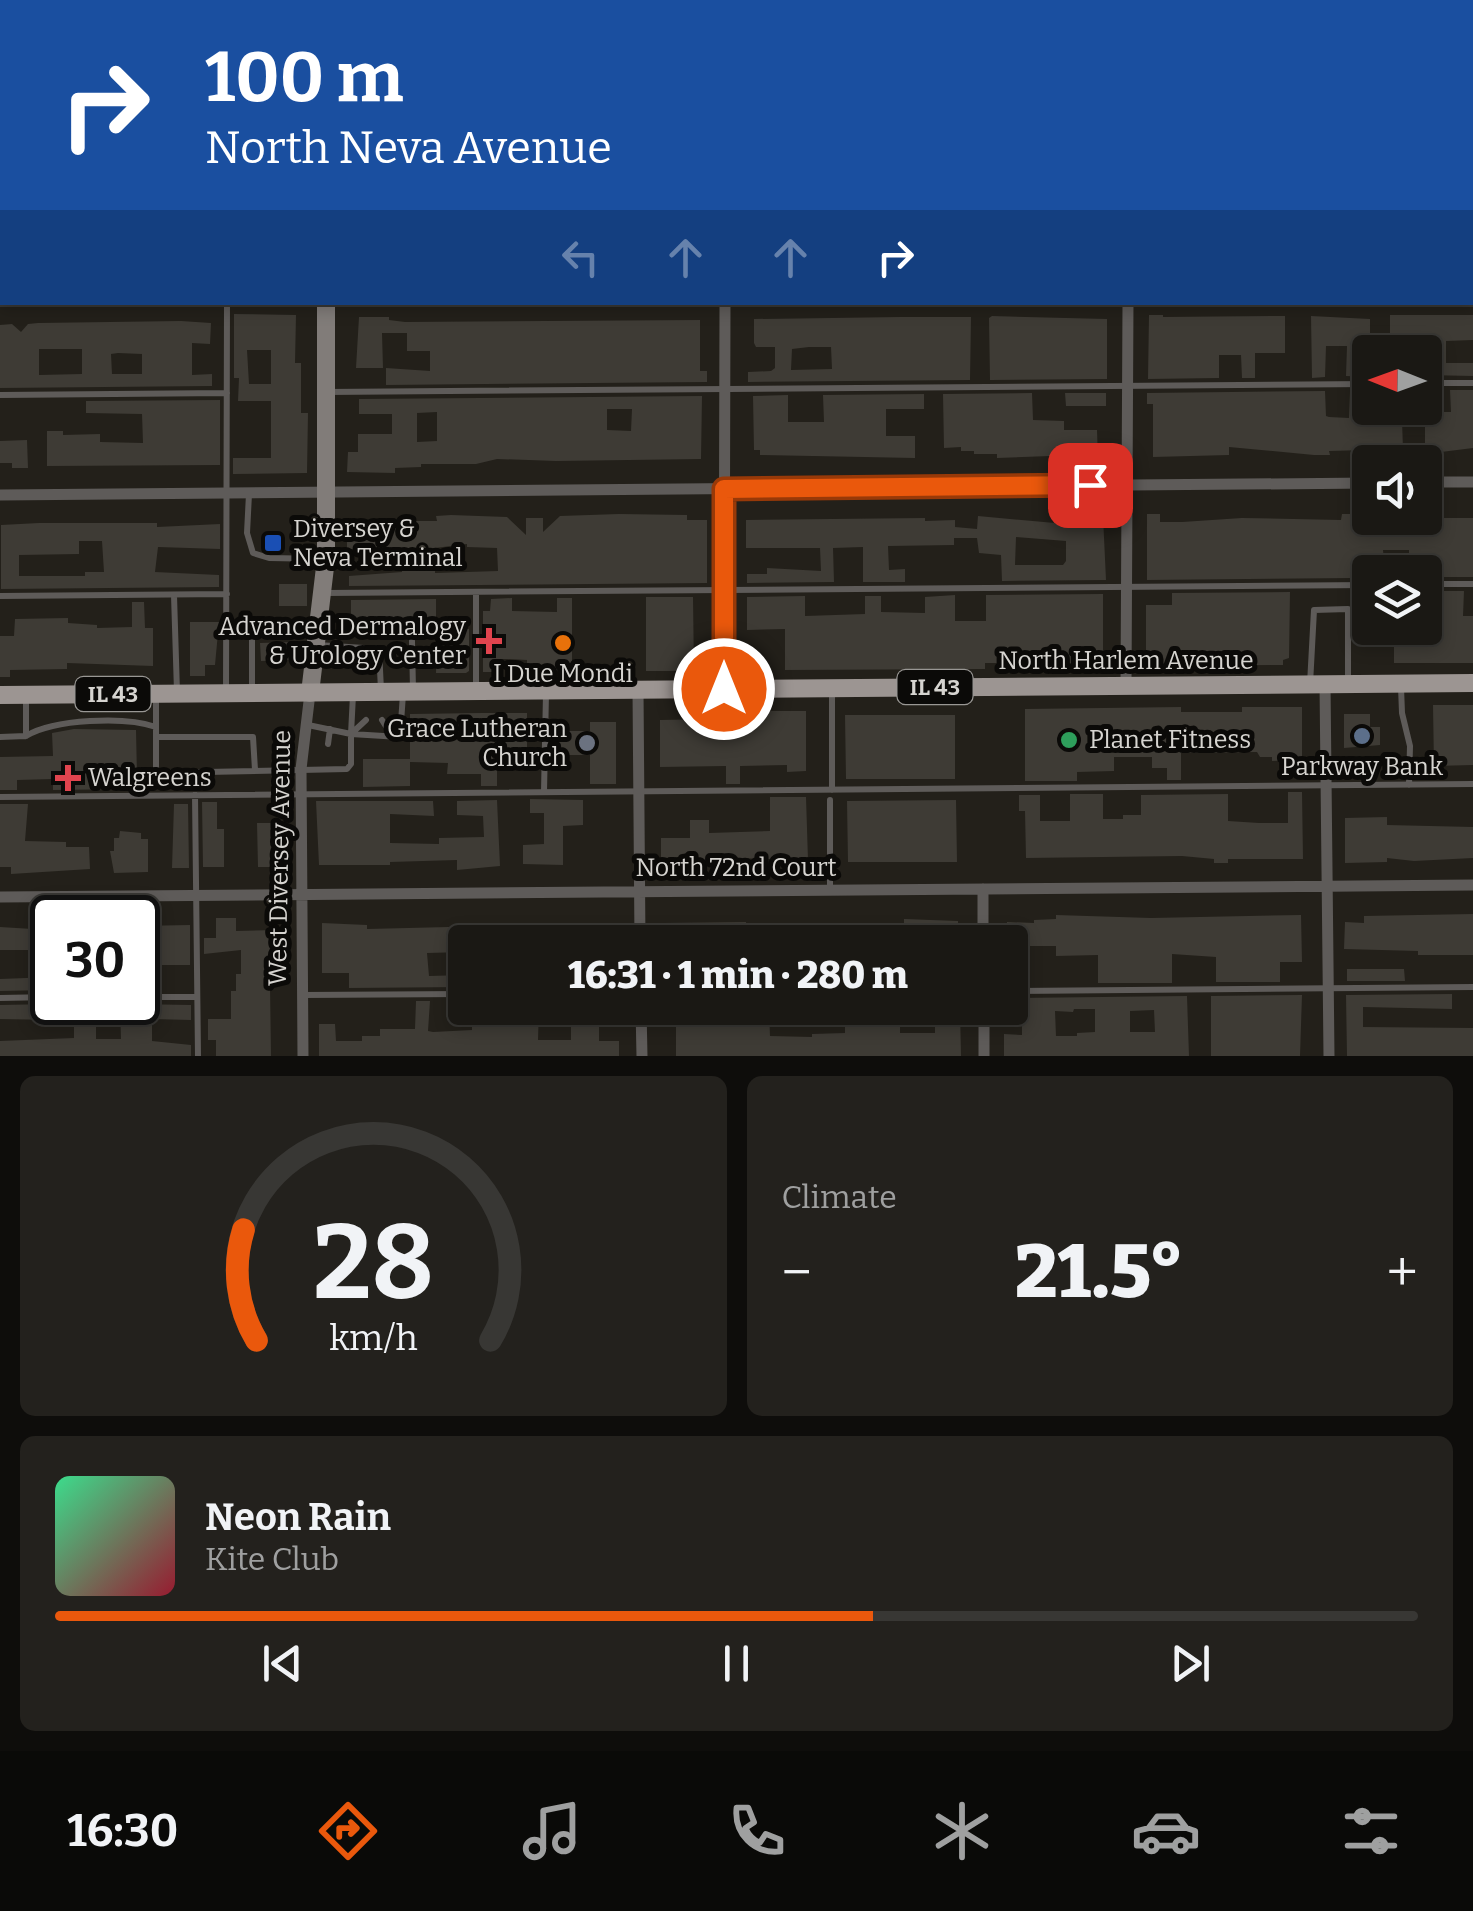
<!DOCTYPE html>
<meta charset="utf-8">
<style>
body{margin:0;font-family:Bitter,serif;background:#23211d;color:#f1f3f6;height:100vh;display:flex;flex-direction:column;font-size:38px;white-space:nowrap}
*{box-sizing:border-box;margin:0}
p{font-size:32px;color:#9fa0a0}
.icon{flex:none;width:55px;height:55px;fill:none;stroke:currentColor;stroke-width:2;stroke-linecap:round;stroke-linejoin:round}
.map{position:relative;height:1056px;overflow:hidden}
.panel{display:flex;flex-direction:column;gap:20px;padding:20px;background:#0e0d0b;flex:1}
.panel>*{flex:none}
.hud{position:absolute;left:0px;top:0px;width:1475px;height:305px;box-shadow:0 5px 15px #0003,0 0 0 2px #383734;background:#1a4fa0;color:#fff;overflow:hidden}
.needle{width:65px;rotate:271deg}
.tools{position:absolute;left:1352px;top:335px;display:grid;gap:20px}
.tools a{display:grid;place-items:center;width:90px;height:90px;border-radius:10px;background:#1a1814;box-shadow:0 5px 15px #0003,0 0 0 2px #383734;font-size:50px}
.speed{position:absolute;left:30px;top:895px;display:flex;gap:20px;font-size:50px;font-weight:700;text-align:center}
.speed>*{display:grid;place-content:center;width:130px;height:130px;border-radius:50%;background:#1a1814;box-shadow:0 5px 15px #0003,0 0 0 2px #383734;line-height:1}
.speed .limit{border:5px solid #111;border-radius:15px;background:#fff;color:#111}
.pin{position:absolute;display:grid;place-items:center;width:85px;height:85px;color:#fff;margin:-42px;border-radius:20px;box-shadow:0 5px 15px #0006}
.me{position:absolute;width:110px;margin:-55px;rotate:0deg;stroke-linejoin:round;filter:drop-shadow(0 0 8px #0008)}
.turn{display:flex;align-items:center;gap:35px;height:210px;padding:0 40px;font-size:45px}
.turn .icon{width:130px;height:130px;stroke-width:2.5}
.turn b{display:block;font-size:70px;line-height:85px}
.lanes{display:flex;align-items:center;height:95px;padding:0 40px;background:#0003;justify-content:center;gap:50px;direction:ltr}
.lanes .off{opacity:.35}
.big{font-size:75px;font-weight:800;line-height:1.1}
.panel .tile{flex:1;display:flex;flex-direction:column;justify-content:center;gap:15px;min-width:0;padding:0 35px;border-radius:15px;background:#23211d}
.panel .dial{align-items:center;gap:0}
.dial svg{height:260px;overflow:visible;fill:none;stroke:#383734;stroke-width:7;stroke-linecap:round;text-anchor:middle}
.dial text{fill:#f1f3f6;stroke:none}
.song{display:flex;align-items:center;gap:30px}
.cover{width:120px;height:120px;border-radius:15px;background:linear-gradient(135deg,hsl(150 70% 55%),hsl(350 70% 35%))}
.played{height:10px;border-radius:5px;background:linear-gradient(90deg,#ea580c 60%,#383734 60%)}
.keys{display:flex;justify-content:space-around;direction:ltr}
.heat{display:flex;justify-content:space-between;align-items:center;font-size:55px;direction:ltr}
.panel .tiles{flex:1;display:grid;gap:20px;grid-template-columns:1fr 1fr}
.tile:last-child{grid-column:span 2}
.trip{position:absolute;left:448px;top:925px;width:580px;height:100px;border-radius:10px;background:#1a1814;box-shadow:0 5px 15px #0003,0 0 0 2px #383734;font-weight:800;line-height:100px;text-align:center}
.tab-bar{display:flex;height:160px;justify-content:space-around;align-items:center;background:#0a0a08;color:#9fa0a0}
.tab-bar .icon{width:70px;height:70px}
.tab-bar .current{color:#ea580c}
.tab-bar b{font-size:45px;color:#f1f3f6}
.map>svg:first-child{display:block}
</style>
<div class="map">
<svg width="1473" height="1056" viewBox="0 0 1473 1056">
<rect width="100%" height="100%" fill="#23201a"/>
<path fill="#3e3b35" fill-rule="evenodd" d="M234 314 296 315 295 363H301V413H308L307 473 233 474V458H271V401H238L239 378H234ZM247 350H271V384H249Z
M1149 315H1163V317L1285 316V353H1255V378H1242L1241 355H1219V378L1148 379Z
M1390 315H1473V340L1446 341V363H1473V376L1425 375V352H1390Z
M992 316 1107 319V379L990 380 989 318Z
M1311 316 1370 319V344H1358V365H1370V377L1346 376 1347 346H1326L1325 377 1312 378Z
M359 317H389V320L405 322 700 320V371H707V382L386 385V368L430 371V351H407V333H382L383 368H356Z
M900 317H971L970 380 748 382V372L771 371 775 368V347H756L754 343V319ZM809 347H831L832 369 791 370 792 349Z
M181 321 211 323 210 344 192 343V375L212 374V386L0 388V325L12 324 21 332 28 324 38 323ZM39 349H82V374L39 375ZM118 353 142 354V374H112L111 354Z
M1450 390H1473V448L1425 454V412H1451Z
M1325 391 1326 416 1329 417 1349 418 1350 391H1361V420H1402L1403 449 1329 451 1330 455H1314L1229 447V455L1153 457V404H1147V393Z
M1032 393 1033 420 1064 421V430H1097L1098 459H1079L1078 455 997 458V454H974V451H961V447L944 448 943 394Z
M1065 393H1106V406H1066Z
M924 394V409H886V436H915V458L760 455V450H754L753 396 788 395V422H824L823 395Z
M702 396 701 459 556 461 497 459 476 464H421V467L395 468V473L347 472 348 452H358V434H392V414H359V399ZM607 409H632L631 431 607 430ZM437 412V441L417 442V413Z
M220 400V465L47 466V431H63V435L100 434V442L143 443 142 414 86 413V401Z
M27 440 28 468H12V463H0V441Z
M619 514 687 515V520H707V583L349 586V576L402 572V549H347V521H437L436 516 451 515 507 517 526 535V518H543V532L560 516ZM467 544V547L497 548 498 571 435 573V548Z
M1147 514H1160V522H1182L1242 518 1341 520 1342 514H1370L1369 518H1473V577H1425V572H1409V550H1383L1385 572H1368V576L1353 578 1147 580Z
M978 516 1066 524V517L1103 516 1106 580 1002 581 1001 555 979 553 977 538H954V545L888 546 889 570 905 569V582H863V547L833 548 834 582 747 583V574H767V568L821 571 820 548H746V520L925 518V521L955 520V527L977 529ZM1016 537 1066 541V561L1063 565H1015Z
M39 523H157V527L220 524V549L158 547 155 572 219 575V587L1 589V525ZM79 541H102L104 572H85V576H19V555L79 554Z
M279 584H307V606H279Z
M1425 591H1464L1463 616H1473V663H1394V628H1425Z
M1290 592 1289 658 1283 660V665L1154 666V660L1146 659V605H1172V593Z
M1103 594V663H985V669L785 670V629L747 630V597L805 596V616L865 614V596H881V612L925 613V597L955 595V621H986V595Z
M646 597H693L694 671H646Z
M512 598V611L557 612V598H572V671L527 672V660L507 659H497L496 672H483V611H490L491 599Z
M436 599V618L447 619V629H469V671L466 673H436L437 637 413 634 396 637 391 630 351 628V600Z
M132 602H144L145 628H153V666L67 663V669L10 670V677H0V636H14L15 619 68 618V623L97 625V628L132 627Z
M190 622H219L215 665H205V676H190Z
M291 642 292 660 261 661 260 643Z
M1433 705H1473V765L1434 766Z
M1181 707V712H1242V707H1302V760L1272 761V757H1260L1257 752 1181 753V780H1167V768H1152V757H1114V771L1077 772V781H1025V709Z
M764 711H806V771L787 772V765L740 766V784H726V766L660 767V720L764 718Z
M481 713H527V754H497V786H481V774H447L448 763 410 762V714Z
M1344 714H1370V727H1380V745L1344 748Z
M845 715H955V779H846Z
M590 722H616V784H590V755H558V731H590Z
M74 729 136 730 137 776H133V789L53 790V779L17 780V790H0V757L53 756 52 733Z
M363 759H410V786L363 787Z
M1288 792H1302L1303 859H1228V863H1214V859L1182 856 1026 858 1025 811H1019V795H1040V821H1070V794H1103V819H1123V815H1141V795L1228 794V821L1259 823H1288Z
M770 797H806L808 860 733 858 709 861V864L661 865V838H690V820H709V833L770 831Z
M530 799 583 800V825L563 826V865L523 864V845L544 844V813H530Z
M497 800 500 866 457 870V860L390 862V865H319L316 801H433L434 816 390 814V843L439 844V838L484 837 483 816 457 815V801Z
M956 800 957 862H848L847 801Z
M202 802H217V829H224V867H203Z
M0 804H28L25 841 66 842V847H89L90 869 11 874V867H0Z
M174 804H188L189 868H172Z
M1387 817V825L1473 827V858L1414 861 1387 858V862L1345 863V818Z
M257 823H274L275 867H258Z
M120 831 141 833V839H148V872L114 873 110 851H114V838H119Z
M1473 914V955H1418V951L1344 949 1345 922 1364 923V916Z
M1056 915 1151 918 1301 915 1302 962H1280V982H1216V957L1172 954V983H1098V955L1056 956V946H1010V942H1006L1007 922 1034 923V920L1056 919Z
M216 918H236V931L276 930 277 985H270L271 1056H216V1040H208V1019H231V991H236V974H241V950L204 954V938H216Z
M904 919 958 921V942H880V923H904Z
M746 922V926L859 924 860 942H662V923Z
M322 923 367 925V929L615 923V942H465V952L427 953 429 976 464 975V987L349 988V973H322Z
M190 925V965H157L150 963V958H138V926Z
M0 927 49 930V933H52V950H0Z
M1347 969H1404L1405 981H1347Z
M52 977 51 990 0 991V979Z
M1452 994V1009L1363 1007V1027L1473 1028V1056H1347L1346 995Z
M1302 995 1300 1056H1211V996Z
M1187 996 1189 1056H1004V1034L1022 1035V1011L1010 1009V998ZM1074 1009H1095V1032L1077 1033V1036H1056L1055 1011 1073 1012ZM1130 1011 1154 1010 1155 1032H1130Z
M416 1001H430L428 1031 433 1032 472 1030V1008H539L538 1040H571V1008H599V1041H619V1056H319V1024H335L336 1041H362V1036H380V1029H415Z
M51 1004 53 1020 0 1019V1005Z
M133 1004 191 1005V1020L152 1019V1041L191 1045V1056H0V1041L74 1038V1005H96V1039H121L120 1006Z
M676 1008H707V1023L753 1022V1008H769L770 1036 812 1037V1034L845 1033V1008H859V1019H865V1024H900V1033H935V1008H960L961 1056H676Z"/>
<g fill="none" stroke-linecap="round" stroke-linejoin="round">
<path stroke="#5e5b59" stroke-width="6" d="M91 0V2
M227 2V0
M429 2V0
M1026 2V0
M1457 2V0
M1 91 2 73
M1472 186H1473
M0 195H2
M1425 383H1473
M326 392 1370 384
M0 395 227 393
M249 494 247 533 253 553 269 558 325 559
M1425 584H1473
M476 592V690
M326 593 1370 585
M174 595 177 692
M0 596 227 594
M412 641 413 690
M318 645 379 649 381 690
M1310 684 1314 610 1348 609V683
M1401 687 1402 713 1410 746 1409 785
M252 689V634L258 625 314 623
M832 691V790
M226 692 227 302
M156 695V773L347 769 351 764V734L400 737 403 694
M382 720 392 736
M308 725 351 734
M352 733 366 720
M351 734 353 695
M26 736C54 719 125 716 156 727
M0 737 26 736V696
M156 737H253L255 770
M328 744 330 729
M544 792 546 693
M195 795 198 1056
M0 797 1473 784
M830 889V800
M1010 991 1473 987
M303 995 465 994
M138 997H197
M0 998 52 997"/>
<path stroke="#5e5b59" stroke-width="11" d="M127 2V0
M725 2V0
M1129 2V0
M1472 79H1473
M0 92H2
M1472 282H1473
M0 293H2
M1425 482H1473
M0 495 1370 483
M1325 684 1329 1056
M1126 686 1128 302
M724 689 725 302
M638 690 640 942
M983 889V942
M0 897 1473 885
M641 1008 642 1056
M984 1008V1056
M303 1056 301 769 310 693"/>
<path stroke="#817c79" stroke-width="18" d="M327 2V0
M310 693 326 559V302"/>
<path stroke="#9c9592" stroke-width="18" d="M0 695 1473 683"/>
</g>
<g fill="none" stroke-linecap="round" stroke-linejoin="round">
<defs>
<path id="route" d="M724 689V489L1090 485"/>
</defs>
<use href="#route" stroke="#983908" stroke-width="25"/>
<use href="#route" stroke="#ea580c" stroke-width="18"/>
</g>
<rect fill="#1a4fb4" stroke="#0b0a08" stroke-width="4" x="263" y="533" width="20" height="20" rx="5"/>
<g fill="#e0444e" stroke="#0b0a08" stroke-width="4">
<path d="M484 626h10v10h10v10h-10v10h-10v-10h-10v-10h10z"/>
<path d="M63 763h10v10h10v10h-10v10h-10v-10h-10v-10h10z"/>
</g>
<circle fill="#e8710a" stroke="#0b0a08" stroke-width="4" cx="563" cy="643" r="10"/>
<circle fill="#5c6f8a" stroke="#0b0a08" stroke-width="4" cx="1362" cy="736" r="10"/>
<circle fill="#2e9e5b" stroke="#0b0a08" stroke-width="4" cx="1069" cy="740" r="10"/>
<circle fill="#6b7280" stroke="#0b0a08" stroke-width="4" cx="587" cy="743" r="10"/>
<g text-anchor="middle" dominant-baseline="central" stroke-width="10" stroke-linejoin="round" paint-order="stroke">
<g fill="#0b0a08" stroke="#999794" stroke-width="2.5">
<rect x="897.5" y="670" width="75" height="34" rx="8"/>
<rect x="75.5" y="677" width="75" height="34" rx="8"/>
</g>
<g font-size="22" font-weight="bold" fill="#d6d4d0">
<text x="935" y="687">IL 43</text>
<text x="113" y="694">IL 43</text>
</g>
<g font-size="25" fill="#d6d4d0" stroke="#0b0a08" text-anchor="start">
<text x="293" y="529">Diversey &amp;<tspan x="293" dy="29">Neva Terminal</tspan></text>
<text x="466" y="627" text-anchor="end">Advanced Dermalogy<tspan x="466" dy="29">&amp; Urology Center</tspan></text>
<text x="563" y="674" text-anchor="middle">I Due Mondi</text>
<text x="567" y="729" text-anchor="end">Grace Lutheran<tspan x="567" dy="29">Church</tspan></text>
<text x="1089" y="740">Planet Fitness</text>
<text x="1362" y="767" text-anchor="middle">Parkway Bank</text>
<text x="88" y="778">Walgreens</text>
</g>
<g font-size="25" fill="#d6d4d0" stroke="#0b0a08">
<text x="1126" y="661">North Harlem Avenue</text>
<text transform="translate(280 858) rotate(-89)">West Diversey Avenue</text>
<text x="736" y="868">North 72nd Court</text>
</g>
</g>
</svg>
<div class="tools">
<a><svg class="needle" viewBox="-14 -14 28 28"><path d="M0-13l5 13h-10z" fill="#e53935"/><path d="M0 13l5-13h-10z" fill="#9fa0a0"/></svg></a>
<a><svg class="icon" aria-label="sound" viewBox="0 0 24 24"><path d="M4 9h4l5-4v14l-5-4H4zM17 9q2 3 0 6"/></svg></a>
<a><svg class="icon" aria-label="layers" viewBox="0 0 24 24"><path d="M12 4l9 5-9 5-9-5zM3 14l9 5 9-5"/></svg></a>
</div>
<div class="speed"><div class="limit">30</div></div>
<div class="pin" style="left:1090px;top:485px;background:#d93025"><svg class="icon" aria-label="arrive" viewBox="0 0 24 24"><path d="M6 21V4h12l-3 4 3 4H6"/></svg></div>
<svg class="me" style="left:724px;top:689px" viewBox="-20 -20 40 40"><circle r="17" fill="#ea580c" stroke="#fff" stroke-width="3"/><path d="M0-11L8 9 0 5-8 9z" fill="#fff"/></svg>
<div class="trip">16:31 · 1 min · 280 m</div>
<div class="hud">
<div class="turn"><svg class="icon" aria-label="right" viewBox="0 0 24 24"><path d="M7 20v-9h11M14 6l5 5-5 5"/></svg><div><b>100 m</b>North Neva Avenue</div></div>
<div class="lanes"><svg class="icon off" aria-label="left" viewBox="0 0 24 24"><path d="M17 20v-9H6M10 6l-5 5 5 5"/></svg><svg class="icon off" aria-label="ahead" viewBox="0 0 24 24"><path d="M12 20V5M6 11l6-6 6 6"/></svg><svg class="icon off" aria-label="ahead" viewBox="0 0 24 24"><path d="M12 20V5M6 11l6-6 6 6"/></svg><svg class="icon" aria-label="right" viewBox="0 0 24 24"><path d="M7 20v-9h11M14 6l5 5-5 5"/></svg></div>
</div>
</div>
<section class="panel">
<div class="tiles">
<div class="tile dial"><svg viewBox="0 0 100 80">
<path d="M14 69A42 42 0 1 1 86 69"/>
<path d="M14 69A42 42 0 0 1 10 35" stroke="#ea580c"/>
<text x="50" y="56" font-size="32" font-weight="700">28</text>
<text x="50" y="72" font-size="11">km/h</text>
</svg></div>
<div class="tile"><p>Climate</p>
<div class="heat"><a>−</a><b class="big">21.5°</b><a>+</a></div>
</div>
<div class="tile">
<div class="song"><i class="cover"></i><div><b>Neon Rain</b><p>Kite Club</p></div></div>
<div class="played"></div>
<div class="keys"><svg class="icon" aria-label="previous" viewBox="0 0 24 24"><path d="M18 5L8 12l10 7zM5 5v14"/></svg><svg class="icon" aria-label="pause" viewBox="0 0 24 24"><path d="M8 5v14M16 5v14"/></svg><svg class="icon" aria-label="next" viewBox="0 0 24 24"><path d="M6 5l10 7-10 7zM19 5v14"/></svg></div>
</div>
</div>
</section>
<nav class="tab-bar">
<b>16:30</b>
<svg class="icon current" aria-label="directions" viewBox="0 0 24 24"><path d="M12 3l9 9-9 9-9-9zM9 14v-3h6M13 9l2 2-2 2"/></svg>
<svg class="icon" aria-label="music" viewBox="0 0 24 24"><path d="M9 18V5l10-2v13"/><circle cx="6" cy="18" r="3"/><circle cx="16" cy="16" r="3"/></svg>
<svg class="icon" aria-label="phone" viewBox="0 0 24 24"><path d="M5 4h4l2 5-3 2q2 4 5 5l2-3 5 2v4C11 20 4 13 5 4z"/></svg>
<svg class="icon" aria-label="climate" viewBox="0 0 24 24"><path d="M12 3v18M4 7l16 10M4 17L20 7"/></svg>
<svg class="icon" aria-label="car" viewBox="0 0 24 24"><path d="M5 17H2v-5l4-1 3-4h7l3 4 3 1v5h-3M9 17h6M6 11h13"/><circle cx="7" cy="17" r="2"/><circle cx="17" cy="17" r="2"/></svg>
<svg class="icon" aria-label="filters" viewBox="0 0 24 24"><path d="M4 7h16M4 17h16"/><circle cx="9" cy="7" r="2"/><circle cx="15" cy="17" r="2"/></svg>
</nav>
